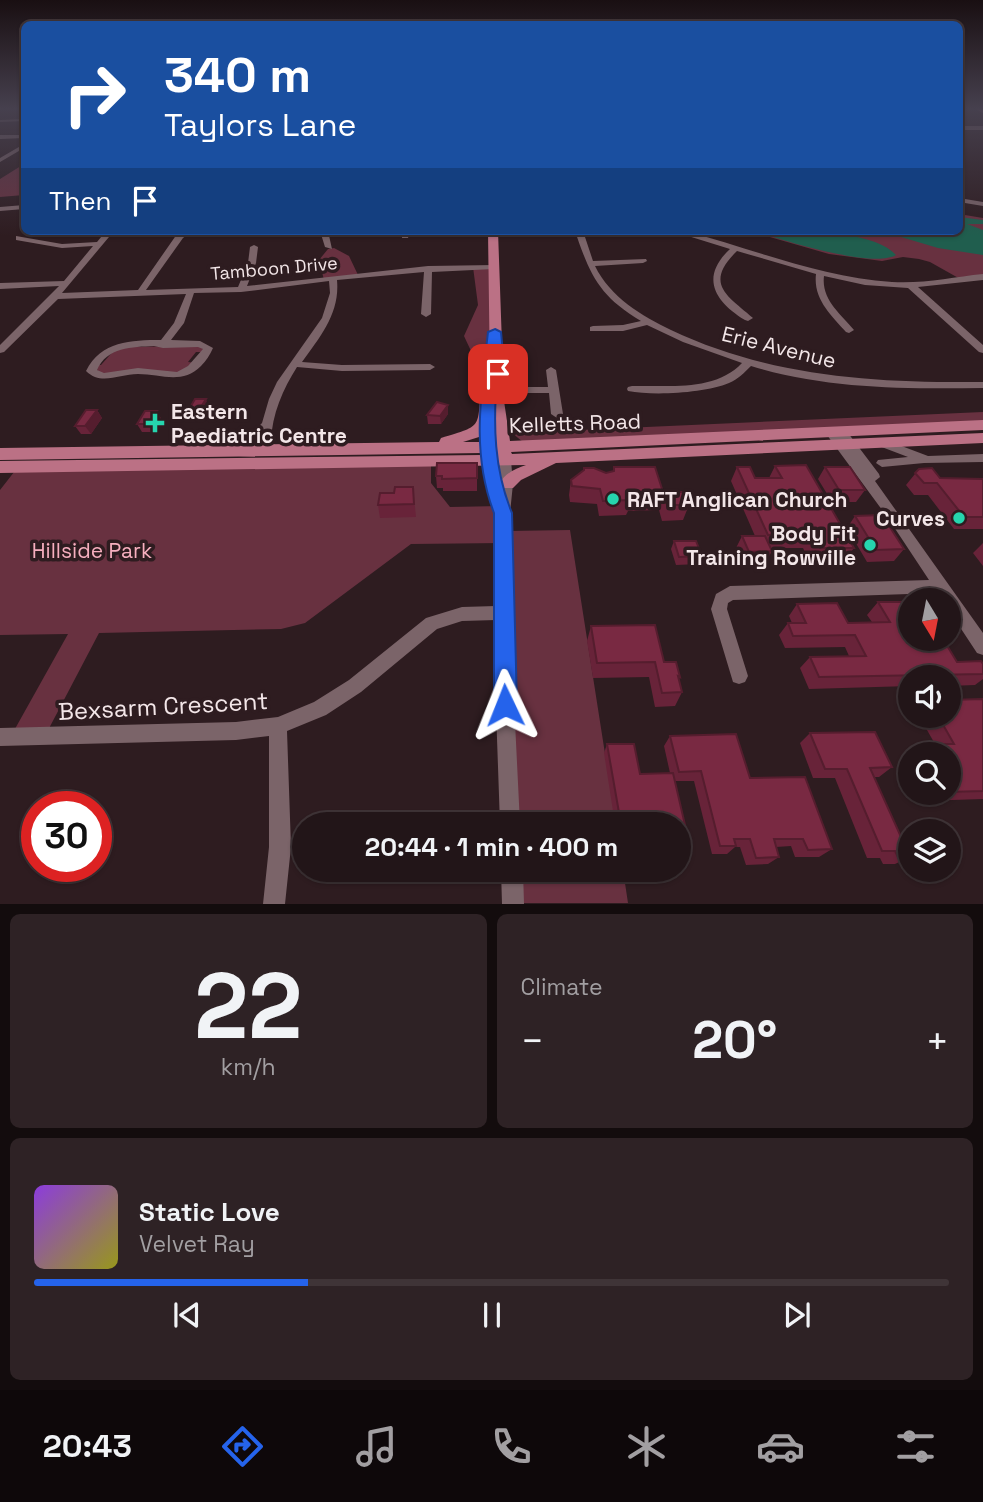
<!DOCTYPE html>
<meta charset="utf-8">
<style>
body{margin:0;font-family:"Space Grotesk",sans-serif;background:#2e2225;color:#f1f3f6;height:100vh;display:flex;flex-direction:column;font-size:26px;white-space:nowrap}
*{box-sizing:border-box;margin:0}
p{font-size:23px;color:#a29fa2}
.icon{flex:none;width:38px;height:38px;fill:none;stroke:currentColor;stroke-width:2;stroke-linecap:round;stroke-linejoin:round}
.map{position:relative;height:904px;overflow:hidden}
.sheet{display:flex;flex-direction:column;gap:10px;padding:10px;background:#130c0d;flex:1}
.sheet>*{flex:none}
.banner{position:absolute;left:21px;top:21px;width:942px;height:214px;border-radius:10px;box-shadow:0 2px 5px #0004,0 0 0 2px #3f3437;background:#1a4fa0;color:#fff;overflow:hidden}
.needle{width:46px;rotate:170deg}
.fabs{position:absolute;left:898px;top:588px;display:grid;gap:14px}
.fabs a{display:grid;place-items:center;width:63px;height:63px;border-radius:50%;background:#221518;box-shadow:0 2px 5px #0004,0 0 0 2px #3f3437;font-size:35px}
.speed{position:absolute;left:21px;top:791px;display:flex;gap:14px;font-size:35px;font-weight:700;text-align:center}
.speed>*{display:grid;place-content:center;width:91px;height:91px;border-radius:50%;background:#221518;box-shadow:0 2px 5px #0004,0 0 0 2px #3f3437;line-height:1}
.speed .limit{border:10px solid #d22;background:#fff;color:#111}
.pin{position:absolute;display:grid;place-items:center;width:60px;height:60px;color:#fff;margin:-30px;border-radius:14px;box-shadow:0 4px 10px #0006}
.me{position:absolute;width:77px;margin:-38px;rotate:358deg;stroke-linejoin:round;filter:drop-shadow(0 0 5px #0008)}
.turn{display:flex;align-items:center;gap:24px;height:147px;padding:0 28px;font-size:32px}
.turn .icon{width:91px;height:91px;stroke-width:2.5}
.turn b{display:block;font-size:49px;line-height:60px}
.then{display:flex;align-items:center;height:66px;padding:0 28px;background:#0003;gap:14px;font-size:26px}
.big{font-size:52px;font-weight:700;line-height:1.1}
.sheet .card{flex:1;display:flex;flex-direction:column;justify-content:center;gap:10px;min-width:0;padding:0 24px;border-radius:10px;background:#2e2225}
.sheet .dial{align-items:center;gap:0}
.dial b{font-size:91px;line-height:1}
.song{display:flex;align-items:center;gap:21px}
.cover{width:84px;height:84px;border-radius:10px;background:linear-gradient(135deg,hsl(270 70% 55%),hsl(60 70% 35%))}
.played{height:7px;border-radius:4px;background:linear-gradient(90deg,#2563eb 30%,#3f3437 30%)}
.keys{display:flex;justify-content:space-around;direction:ltr}
.heat{display:flex;justify-content:space-between;align-items:center;font-size:38px;direction:ltr}
.sheet .tiles{flex:1;display:grid;gap:10px;grid-template-columns:1fr 1fr}
.card:last-child{grid-column:span 2}
.trip{position:absolute;left:292px;top:812px;width:399px;height:70px;border-radius:35px;background:#221518;box-shadow:0 2px 5px #0004,0 0 0 2px #3f3437;font-weight:700;line-height:70px;text-align:center}
.dock{display:flex;height:112px;justify-content:space-around;align-items:center;background:#0e080a;color:#a29fa2}
.dock .icon{width:49px;height:49px}
.dock .selected{color:#2563eb}
.dock b{font-size:32px;color:#f1f3f6}
.map>svg:first-child{display:block}
</style>
<div class="map">
<svg width="983" height="904" viewBox="0 0 983 904">
<rect width="100%" height="100%" fill="#2e1c20"/>
<path fill="#683140" d="M24 164V195L0 197V179Z
M959 214 983 218V277L962 280 930 262 919 259 903 257 882 261 829 254 749 231H959Z
M334 248 349 256 358 275 324 280 319 260 328 249Z
M473 267H489L495 332 488 386H476L478 366 464 336 478 305Z
M201 346 205 352H196L188 362 196 363 182 372 99 374 95 365H101L117 347Z
M983 412V425L523 442 512 433Z
M431 461V483L450 507 501 506 504 531 570 530 616 824H510L504 681 503 543 411 544 305 623 281 629 99 633 45 736H11L68 634 0 635V490L18 467Z
M512 870H623L628 903H513Z"/>
<path fill="#205e4e" d="M959 217 983 220V224H967L983 230V255L938 248 881 231H959Z
M754 231C788 231 873 228 896 255 873 269 781 240 754 231Z"/>
<g fill="none" stroke-linecap="round" stroke-linejoin="round">
<path fill="#7b6469" fill-rule="evenodd" d="M24 119V121L0 122V120Z
M959 126H983V130H959Z
M0 135H24V138L0 139Z
M24 144V148L0 162V158Z
M959 181 962 183V192L959 194Z
M959 198 983 202V206L959 202Z
M24 205V209L0 211V207Z
M106 231H114L62 293 138 290 177 234 183 231H192L183 238 146 290 238 287 248 263 250 247 254 245 258 247 256 263 247 286 428 266 494 265 498 267 494 269 432 272 431 314 426 317 421 314 424 272 337 280C340 313 321 336 302 362L342 365 430 364 435 367 430 370 342 371 297 367C283 389 272 414 271 441L280 450 278 453H270L259 441 223 452 219 451 217 448 219 445 249 437 262 423 269 399 277 382 322 318 330 293 329 281 241 292 194 293 184 323 171 340 200 341 213 348C210 355 206 361 201 366 182 385 161 374 138 374 119 374 101 386 86 371 101 341 131 340 161 340L174 323 186 294 58 299 4 352 0 353V345L59 286 0 289V283L64 281 93 246 62 248 16 240V236L62 244 97 242ZM154 346 163 348 198 347 203 349 188 366 177 372 138 368 104 373 97 370C107 347 132 347 154 346Z
M320 231H328L332 249 325 247Z
M402 231H410L408 238H402Z
M575 231H583L593 261 646 259 647 261 643 263 595 266C610 297 642 316 671 330 770 377 876 383 983 382V388C905 389 826 389 751 366 744 373 738 379 729 383 705 393 654 396 628 391L627 389 628 387 632 386C668 385 715 392 742 363L683 342 647 325 623 331H590V327L593 326 623 325 641 321C599 296 590 275 575 231Z
M672 231H685C753 249 820 277 892 282 923 284 953 277 983 274V280L918 287 983 345V353L979 352 908 288 865 285 824 276C821 300 841 314 854 330L849 333 846 332C831 315 813 299 816 274L737 251C703 284 728 296 753 318L748 321 745 320C714 301 700 277 730 249Z
M551 367 556 370 563 414 561 417 557 418 551 414 549 393H498L493 390 498 387H548L546 370Z
M831 428 836 430 841 428 845 429 879 474 880 477 875 481 983 633V655L977 653 948 609V600H943L938 593 733 600 728 603 727 609 748 676 745 682 739 684 733 682 711 609 716 594 730 586 929 580 888 518 827 435 825 432Z
M883 439 928 456 983 454V462L924 463 882 467 876 463 878 460 908 457 879 446 877 443Z
M505 456 511 460 513 484 510 513 513 681 520 824H500L495 681 496 620 462 621 437 629 361 692 326 715 287 731 291 847 285 904H263L269 847V736L236 740 0 746V728L236 722 278 717 314 702 349 680 426 618 462 607 496 606V513L489 494 484 461 486 458H494L500 483 499 460Z
M501 870H523L524 904H502Z"/>
<path fill="#bb7185" fill-rule="evenodd" d="M488 231H498L504 401 510 441 983 420V430L511 452 512 454 983 433V443L556 463 521 480 513 488H501L499 484C505 473 515 469 526 465L0 473V461L481 455V453L0 460V448L439 442 441 438C485 425 477 428 481 383L490 379ZM479 437 480 442H463Z"/>
<path fill="#e67a97" fill-rule="evenodd" d="M976 109H983V113Z"/>
</g>
<path fill="#682339" d="M448 405V414L441 424H428L427 415Z
M209 407 203 419H192L188 411Z
M97 410 102 418 91 434H81L75 426Z
M157 411 161 419 153 432H142L137 424Z
M477 463V491H443V488H437L436 476Z
M775 466 854 548 844 561 810 562 803 548H771L772 551 765 563 742 564 736 548 742 536H755L731 481 737 467 755 478H769Z
M825 467 865 490 856 502H832L818 479Z
M584 468 606 473 663 492 689 505 683 520 662 521 659 510 628 511 626 515 599 516 597 504 570 502 569 495 571 480 583 471Z
M919 469 940 478 983 479V529H954L928 495H914L906 485Z
M413 487 416 517 380 518 378 505 394 493Z
M855 516 904 549 894 561 867 562 847 528Z
M674 541 702 556 699 564 676 565 671 549Z
M983 543V566L973 553Z
M878 602 910 639H947L944 641 957 662 983 664V679L975 685 948 686V677H910V686L809 689 800 668 810 657 849 656 845 647 785 648 779 635 788 623H792L789 616 797 604 848 623 872 622 867 615Z
M948 618 958 629 948 637Z
M591 626 664 662 680 677 679 679 682 692 675 706 655 707 649 677 593 678 587 641Z
M983 699V799L922 801 918 793H948V754H911L910 753 924 744H935L919 716H948Z
M810 733 892 767 879 777H874L910 857 895 864H883L880 858H867L835 778H813L800 743Z
M670 736 750 778 832 849 819 857H795L791 846 776 847 779 857 768 864 746 865 740 847H735L727 854H712L694 781H675L688 838 681 845H679V824H615L604 753 607 744 640 774 670 773 664 746Z
M623 870H662L663 876 657 882 625 883Z"/>
<path fill="#551d2e" d="M206 399 209 407 203 419 199 410Z
M448 405V414L441 424 440 416Z
M97 410 102 418 91 434 85 426Z
M157 411 161 419 153 432 149 424Z"/>
<path fill="#792942" stroke="#551d2e" stroke-width="2" d="M195 399H206L199 410 188 411Z
M437 402 448 405 440 416 427 415Z
M86 410H97L85 426H75Z
M145 411H157L149 424H137Z
M437 463H477V478L442 479V476H436Z
M806 465 854 548H820L812 534 768 535 737 467H750L755 478H782L775 466Z
M614 467H655L663 492H684L689 505H667L664 495H629L630 500 603 501 600 489 572 486 571 480 584 470V468H594L606 473 614 471Z
M825 467H850L865 490H839Z
M932 468 940 478 983 479V517H964L937 483H924L915 473 919 469Z
M395 487H413L414 504 378 505 380 493H394Z
M882 515 904 549 876 550 855 516Z
M742 536H765L772 551 749 552Z
M674 541H696L702 556 679 557Z
M878 602H910V639H943L957 662 981 661 983 664V674L819 677 810 657 866 656 855 635 793 636 788 623H806L797 604 837 603 848 623 890 622Z
M948 618H951L958 629H948Z
M655 625 664 662H676L680 677 678 676 682 692 662 693 655 662 597 663 591 626Z
M983 699V791L948 792V754H929L924 744H954L938 716H948V700Z
M875 732 892 767 870 768 910 857H898L895 851H882L847 769H825L810 733Z
M736 734 750 778 805 777 832 849 808 850 803 839H774L779 857 756 858 750 839H734L736 846H720L701 771 679 772 670 736Z
M607 744H634L640 774 673 773 688 838H679V824H621Z
M628 870H662L663 876 629 877Z"/>
<linearGradient id="sky" x2="0" y2="1"><stop stop-color="#190f12"/><stop offset="0.46" stop-color="#46404e"/><stop offset="1" stop-color="#46404e" stop-opacity="0"/></linearGradient>
<rect width="983" height="236" fill="url(#sky)"/>
<path fill="#2563eb" stroke="#184099" stroke-width="2" d="M495 329 501 332 505 374 497 378C493 424 494 470 512 513L517 705 513 713 505 717 497 713 494 705V513C471 453 481 394 488 332Z"/>
<g fill="#26d5ae" stroke="#2e1c20" stroke-width="2.5">
<path d="M151.5 412.5h7v7h7v7h-7v7h-7v-7h-7v-7h7z"/>
<circle cx="613" cy="499" r="7"/>
<circle cx="959" cy="518" r="7"/>
<circle cx="870" cy="545" r="7"/>
</g>
<g text-anchor="middle" dominant-baseline="central" stroke-width="7" stroke-linejoin="round" paint-order="stroke">
<g font-size="18" fill="#f3e6e8" stroke="#2e1c20">
<text transform="translate(274 268) rotate(-5)">Tamboon Drive</text>
</g>
<g font-size="21" fill="#f3e6e8" stroke="#2e1c20">
<text transform="translate(779 347) rotate(14)">Erie Avenue</text>
<text transform="translate(575 423) rotate(-2)">Kelletts Road</text>
</g>
<g font-size="21" font-weight="bold" fill="#f3e6e8" stroke="#2e1c20" text-anchor="start">
<text x="171" y="411">Eastern<tspan x="171" dy="24">Paediatric Centre</tspan></text>
<text x="627" y="499">RAFT Anglican Church</text>
<text x="945" y="518" text-anchor="end">Curves</text>
<text x="856" y="533" text-anchor="end">Body Fit<tspan x="856" dy="24">Training Rowville</tspan></text>
</g>
<g font-size="21" fill="#f7afbf" stroke="#2e1c20">
<text x="92" y="550">Hillside Park</text>
</g>
<g font-size="24" fill="#f3e6e8" stroke="#2e1c20">
<text transform="translate(163 706) rotate(-3)">Bexsarm Crescent</text>
</g>
</g>
</svg>
<div class="fabs">
<a><svg class="needle" viewBox="-14 -14 28 28"><path d="M0-13l5 13h-10z" fill="#e53935"/><path d="M0 13l5-13h-10z" fill="#a29fa2"/></svg></a>
<a><svg class="icon" aria-label="sound" viewBox="0 0 24 24"><path d="M4 9h4l5-4v14l-5-4H4zM17 9q2 3 0 6"/></svg></a>
<a><svg class="icon" aria-label="search" viewBox="0 0 24 24"><circle cx="10" cy="10" r="6"/><path d="M15 15l6 6"/></svg></a>
<a><svg class="icon" aria-label="layers" viewBox="0 0 24 24"><path d="M12 4l9 5-9 5-9-5zM3 14l9 5 9-5"/></svg></a>
</div>
<div class="speed"><div class="limit">30</div></div>
<div class="pin" style="left:498px;top:374px;background:#d93025"><svg class="icon" aria-label="arrive" viewBox="0 0 24 24"><path d="M6 21V4h12l-3 4 3 4H6"/></svg></div>
<svg class="me" style="left:505px;top:705px" viewBox="-20 -20 40 40"><path d="M0-17L14 15 0 8-14 15z" fill="#2563eb" stroke="#fff" stroke-width="4"/></svg>
<div class="trip">20:44 · 1 min · 400 m</div>
<div class="banner">
<div class="turn"><svg class="icon" aria-label="right" viewBox="0 0 24 24"><path d="M7 20v-9h11M14 6l5 5-5 5"/></svg><div><b>340 m</b>Taylors Lane</div></div>
<div class="then">Then<svg class="icon" aria-label="arrive" viewBox="0 0 24 24"><path d="M6 21V4h12l-3 4 3 4H6"/></svg></div>
</div>
</div>
<section class="sheet">
<div class="tiles">
<div class="card dial"><b>22</b><p>km/h</p></div>
<div class="card"><p>Climate</p>
<div class="heat"><a>−</a><b class="big">20°</b><a>+</a></div>
</div>
<div class="card">
<div class="song"><i class="cover"></i><div><b>Static Love</b><p>Velvet Ray</p></div></div>
<div class="played"></div>
<div class="keys"><svg class="icon" aria-label="previous" viewBox="0 0 24 24"><path d="M18 5L8 12l10 7zM5 5v14"/></svg><svg class="icon" aria-label="pause" viewBox="0 0 24 24"><path d="M8 5v14M16 5v14"/></svg><svg class="icon" aria-label="next" viewBox="0 0 24 24"><path d="M6 5l10 7-10 7zM19 5v14"/></svg></div>
</div>
</div>
</section>
<nav class="dock">
<b>20:43</b>
<svg class="icon selected" aria-label="directions" viewBox="0 0 24 24"><path d="M12 3l9 9-9 9-9-9zM9 14v-3h6M13 9l2 2-2 2"/></svg>
<svg class="icon" aria-label="music" viewBox="0 0 24 24"><path d="M9 18V5l10-2v13"/><circle cx="6" cy="18" r="3"/><circle cx="16" cy="16" r="3"/></svg>
<svg class="icon" aria-label="phone" viewBox="0 0 24 24"><path d="M5 4h4l2 5-3 2q2 4 5 5l2-3 5 2v4C11 20 4 13 5 4z"/></svg>
<svg class="icon" aria-label="climate" viewBox="0 0 24 24"><path d="M12 3v18M4 7l16 10M4 17L20 7"/></svg>
<svg class="icon" aria-label="car" viewBox="0 0 24 24"><path d="M5 17H2v-5l4-1 3-4h7l3 4 3 1v5h-3M9 17h6M6 11h13"/><circle cx="7" cy="17" r="2"/><circle cx="17" cy="17" r="2"/></svg>
<svg class="icon" aria-label="filters" viewBox="0 0 24 24"><path d="M4 7h16M4 17h16"/><circle cx="9" cy="7" r="2"/><circle cx="15" cy="17" r="2"/></svg>
</nav>
